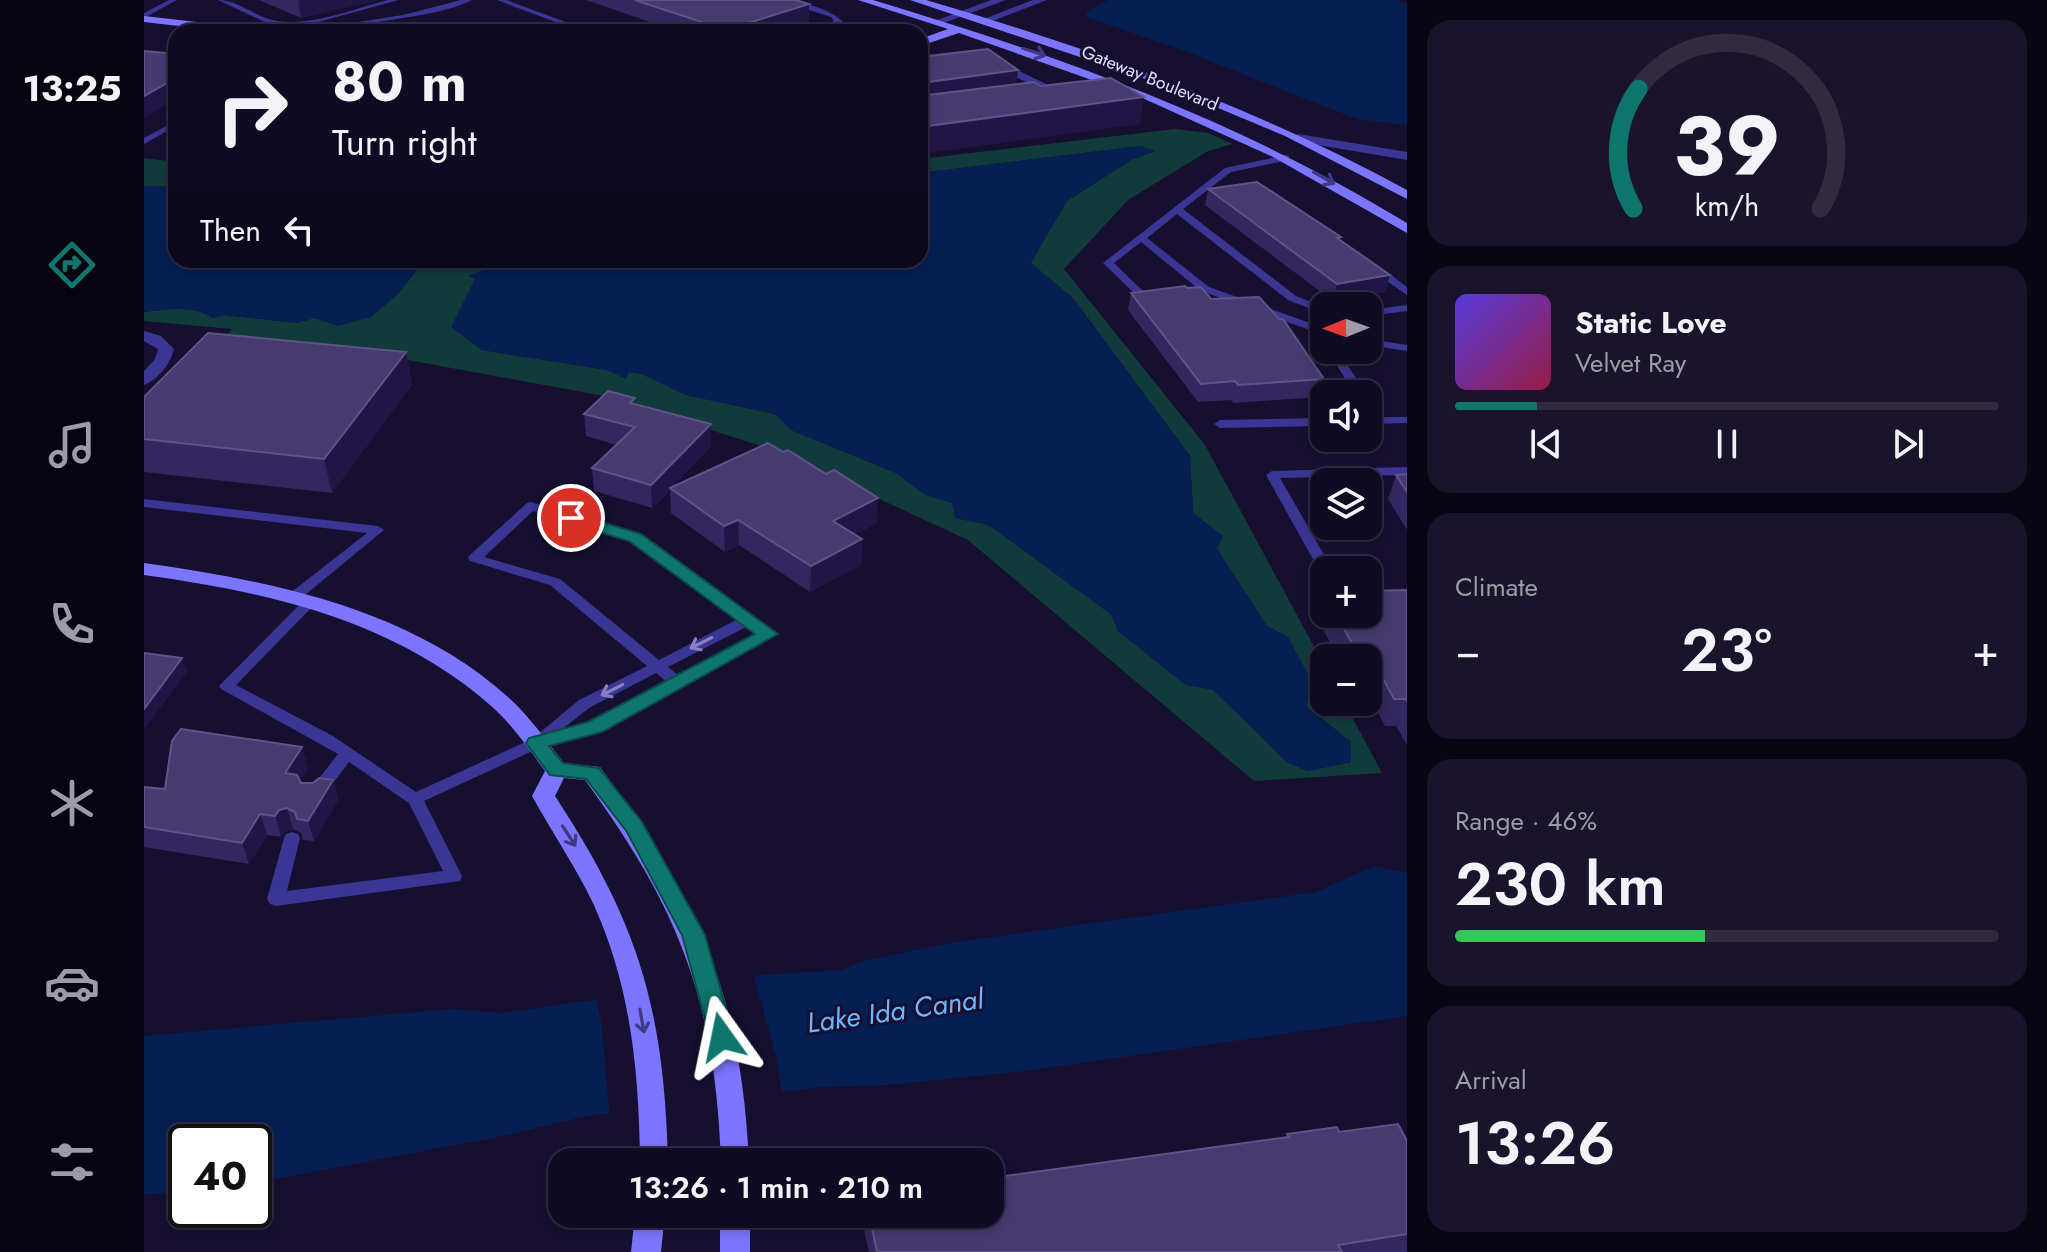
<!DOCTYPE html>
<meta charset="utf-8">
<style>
body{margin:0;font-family:Jost,sans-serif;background:#19142c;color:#f1f3f6;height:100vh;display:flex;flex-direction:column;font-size:30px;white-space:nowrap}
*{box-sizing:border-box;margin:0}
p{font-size:26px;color:#9c9ba6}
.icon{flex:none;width:44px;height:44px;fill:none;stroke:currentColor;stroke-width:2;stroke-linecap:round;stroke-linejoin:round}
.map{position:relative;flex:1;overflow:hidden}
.side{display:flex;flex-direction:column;gap:20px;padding:20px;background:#090614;width:640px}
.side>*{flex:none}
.top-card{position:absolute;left:24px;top:24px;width:760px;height:244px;border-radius:24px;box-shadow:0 4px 12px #0003,0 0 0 2px #302b41;background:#100b24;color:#f1f3f6;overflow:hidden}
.needle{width:52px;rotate:269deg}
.tools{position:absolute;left:1166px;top:292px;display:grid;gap:16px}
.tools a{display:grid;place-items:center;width:72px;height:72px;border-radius:16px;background:#100b24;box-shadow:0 4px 12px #0003,0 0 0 2px #302b41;font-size:40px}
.speed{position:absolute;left:24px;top:1124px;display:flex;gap:16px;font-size:40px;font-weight:700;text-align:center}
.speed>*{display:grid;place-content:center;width:104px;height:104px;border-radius:50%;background:#100b24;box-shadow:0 4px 12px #0003,0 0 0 2px #302b41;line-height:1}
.speed .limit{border:4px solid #111;border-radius:12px;background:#fff;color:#111}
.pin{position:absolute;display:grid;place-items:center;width:68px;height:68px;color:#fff;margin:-34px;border:4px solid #fff;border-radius:50%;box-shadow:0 2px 8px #0007}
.me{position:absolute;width:88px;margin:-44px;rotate:348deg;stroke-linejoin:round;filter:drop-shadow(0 0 6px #0008)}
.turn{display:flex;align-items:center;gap:28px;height:168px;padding:0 32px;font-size:36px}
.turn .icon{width:104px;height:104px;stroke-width:2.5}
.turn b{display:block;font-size:56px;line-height:68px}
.then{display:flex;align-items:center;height:76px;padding:0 32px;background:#0003;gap:16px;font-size:30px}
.big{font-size:60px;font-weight:600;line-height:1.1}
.side .card{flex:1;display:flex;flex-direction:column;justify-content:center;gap:12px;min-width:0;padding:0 28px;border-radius:24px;background:#19142c}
.side .dial{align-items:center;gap:0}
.dial svg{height:208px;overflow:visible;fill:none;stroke:#302b41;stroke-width:7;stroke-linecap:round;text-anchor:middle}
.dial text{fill:#f1f3f6;stroke:none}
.song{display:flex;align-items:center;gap:24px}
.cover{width:96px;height:96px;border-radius:12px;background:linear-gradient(135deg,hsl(250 70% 55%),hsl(340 70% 35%))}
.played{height:8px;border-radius:4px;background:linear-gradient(90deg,#0f766e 15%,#302b41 15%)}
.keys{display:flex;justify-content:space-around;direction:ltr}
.heat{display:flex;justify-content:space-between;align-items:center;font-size:44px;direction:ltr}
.charge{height:12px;border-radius:6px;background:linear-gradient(90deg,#34c759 46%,#302b41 0)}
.trip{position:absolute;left:404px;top:1148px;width:456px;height:80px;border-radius:24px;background:#100b24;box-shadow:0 4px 12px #0003,0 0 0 2px #302b41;font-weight:600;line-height:80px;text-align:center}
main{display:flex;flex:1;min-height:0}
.tab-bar{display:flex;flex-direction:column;width:144px;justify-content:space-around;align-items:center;background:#06040e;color:#9c9ba6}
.tab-bar .icon{width:56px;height:56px}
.tab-bar .selected{color:#0f766e}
.tab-bar b{font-size:36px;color:#f1f3f6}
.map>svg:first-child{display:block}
</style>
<main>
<nav class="tab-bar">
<b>13:25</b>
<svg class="icon selected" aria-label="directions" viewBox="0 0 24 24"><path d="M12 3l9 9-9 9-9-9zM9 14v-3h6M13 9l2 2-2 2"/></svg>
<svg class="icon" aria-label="music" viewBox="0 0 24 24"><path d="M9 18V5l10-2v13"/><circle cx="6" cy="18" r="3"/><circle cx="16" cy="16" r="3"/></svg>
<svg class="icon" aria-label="phone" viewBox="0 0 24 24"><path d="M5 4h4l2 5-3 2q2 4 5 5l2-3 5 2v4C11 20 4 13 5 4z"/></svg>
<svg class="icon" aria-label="climate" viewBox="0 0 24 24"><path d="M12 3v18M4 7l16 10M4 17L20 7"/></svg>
<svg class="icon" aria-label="car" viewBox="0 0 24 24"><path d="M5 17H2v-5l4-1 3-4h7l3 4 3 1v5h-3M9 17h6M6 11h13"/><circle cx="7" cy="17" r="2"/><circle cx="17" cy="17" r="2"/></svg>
<svg class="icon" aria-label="filters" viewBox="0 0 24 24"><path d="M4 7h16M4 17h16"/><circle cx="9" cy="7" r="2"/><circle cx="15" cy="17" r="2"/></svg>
</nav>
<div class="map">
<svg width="1263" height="1252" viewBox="0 0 1263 1252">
<rect width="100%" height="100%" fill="#160f30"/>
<path fill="#113b3a" d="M1031 129 1064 133 1089 144 1064 151 984 200 920 269 1061 445 1180 665V702H1200L1238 773 1110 781 824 540 630 450 455 395 226 353 77 341 88 329 0 321V312C20 310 51 304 68 318L80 315 153 323 170 318 185 321 253 295 281 260H351L340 270 325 276 331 279 308 327 338 350 463 370 482 378 485 372 498 374 542 395 631 414 647 430 752 473 781 494 809 503 812 518 845 525 968 615 974 631 1042 685 1069 689 1143 762 1164 771 1207 762V742L1162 706 1144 637 1123 626 1073 549 1078 536 1049 513 1046 456 929 298 886 263 923 201 987 160 1010 151 996 146 776 173V159Z
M0 158 32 162V187L0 186Z"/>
<path fill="#051f53" d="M964 0H1254L1263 4V125L1213 119 1033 48 942 17 943 11Z
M996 146 1011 151 987 160 923 201 887 263 929 298 1046 456 1049 513 1079 536 1073 549 1123 626 1144 637 1169 684 1162 706 1207 742V762L1164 771 1143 762 1069 690 1042 685 974 631 968 615 845 525 811 518 808 503 781 495 752 473 647 430 631 414 542 395 498 374 485 372 482 379 463 370 338 350 307 327 331 279 324 276 340 270 351 260H776V173Z
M0 186 32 187V260H281L253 295 227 317 194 326 170 318 153 323 80 315 68 318C51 304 20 310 0 312Z
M1231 866 1263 873V1016L881 1071 743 1085 679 1087 443 1116 354 1137 110 1183V1142H42V1193L0 1194V1036L308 1009 359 1013 620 975 697 970 720 961 806 943 1172 892Z"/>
<path fill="#160f30" d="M609 972 633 1060 638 1096 466 1117 457 1021 451 995Z"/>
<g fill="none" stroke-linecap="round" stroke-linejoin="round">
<path fill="#3b3594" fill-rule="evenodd" d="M25 0H33L0 18V13Z
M74 0C95 0 112 18 133 21 169 26 209 9 244 0H255L163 25H127Z
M317 0H328C293 17 249 17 211 27 202 29 196 32 186 32L208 23 259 15Z
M353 0H362L449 32H438Z
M634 0C653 0 686 8 699 22L680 32H670L690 21 687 17Z
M32 121V126L0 144V138Z
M1142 155 1145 156V160L1087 172 1039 209 1152 296 1180 307V314L1144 300 1033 214 1003 238 1065 287 1180 328V335L1060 292 1036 293V289L1052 287 997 242 970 263 1001 293 1015 292V296L995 298 959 263 1081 168Z
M1227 266H1235L1263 287V295L1227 270Z
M1263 305V311L1224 316V310Z
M1224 339 1263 345V351L1224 345Z
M1183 350H1193L1223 394H1211Z
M1224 401 1228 402 1238 417H1263V423L1224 424V418L1227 417 1224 413Z
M1180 418V426L1076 428 1070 424 1076 420Z
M1263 467V475L1136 478 1189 570H1180V574L1175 570 1122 475 1128 471Z
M0 499 234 526 240 530 155 600 150 601 143 597 145 594 223 533 0 507Z
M387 502 496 534 607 618 632 634 540 687 456 731 397 747 280 801 318 876 316 881 132 906 126 904 123 899 140 838 142 834 148 832 154 834 156 838 143 891 299 871 265 803 205 762 178 798H166L164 794 166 790 194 754 77 689 75 686 161 599H171L173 602 92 685 189 736 272 792 388 739 435 700 503 666 406 585 326 561 324 558 326 555 383 503ZM389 511 486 540 592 620 515 660 416 579 340 557ZM602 627 614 634 535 676 524 667ZM512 673 523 682 446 723 416 731 445 708Z"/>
<path fill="#3b3594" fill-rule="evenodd" d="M847 0H862L797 24 788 22Z
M889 0H903L846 22 837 20Z
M846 66H865L925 95 907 100 905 98 909 95 859 71 846 70Z
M1154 134 1263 152V160L1150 141 1148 138Z
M0 331 17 336 30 349C27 363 14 380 0 385V371L11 359 14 349 0 341Z"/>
<path fill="#7c75ff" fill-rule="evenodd" d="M714 0H729C918 57 1092 119 1263 223V233L1129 157 996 97 815 33 776 46V39L804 29Z
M766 0H782C949 49 1110 107 1263 190V199L1141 136 1019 85Z
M0 16 114 29 119 32H87L0 22Z
M0 563C127 581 265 608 364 697 385 716 402 740 420 763L456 767C555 900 597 995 605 1162H577C571 1001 536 910 441 780L420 778 411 796C495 924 520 1009 524 1162H496C495 1072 487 986 449 903 431 866 408 832 388 796L401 771C384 748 368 724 346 705 249 620 124 592 0 575Z
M491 1214H521L517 1252H487Z
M576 1214H606V1252H576Z"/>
</g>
<path fill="#33275f" d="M115 0H234L157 18Z
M442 0H652L665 4V21L632 32H535Z
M1064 189 1197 237 1196 240 1246 275 1241 292 1189 301 1061 205Z
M1043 288 1067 299 1180 379 1175 397 1090 403 1087 400 1054 402 984 310 987 293Z
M262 352 268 385 188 493 0 472V397Z
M492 404 567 424V446L528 487 733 523 710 535 718 539 717 565 666 592 595 545 581 552 527 513 526 490 508 508 450 491 448 468 473 445 442 436 440 414Z
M1263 474V530L1244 499 1252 475Z
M1263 590V745L1252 726H1241L1224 693V658H1194L1173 618 1180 594V614H1224Z
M158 747 164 768 156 780 157 783H169L189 780 194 800 170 841 159 840 157 833 149 829 141 831 137 837 123 835 105 864 0 847V787L21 789Z
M1195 1132 1263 1141V1252H725L720 1230 722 1214H846L1142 1138 1143 1134Z"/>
<path fill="#201545" d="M158 0H234L157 18 154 1Z
M665 4V21L632 32H582V30Z
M874 70 871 96 776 110 777 83Z
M32 78V99L0 118V96Z
M1000 97 996 124 776 154V127Z
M1246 275 1241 292 1189 301 1193 284Z
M262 352 268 385 188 493 180 459Z
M567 424V446L508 508 507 485Z
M734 498 733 523 688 546 689 521Z
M594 520 595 545 581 552 580 526Z
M718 539 717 565 666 592 667 566Z
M38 658 43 672 0 729V709Z
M158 747 164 768 147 794 141 773Z
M189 780 194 800 170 841 164 821Z
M143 808 149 829 141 831 137 837 131 816 135 810Z
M116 814 123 835 105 864 98 843Z"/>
<path fill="#463a70" stroke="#5f5487" stroke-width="2" d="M491 0H652L665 4 582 30Z
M844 49 874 70 777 83 776 93V57Z
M0 51 32 54V78L0 96Z
M967 78 1000 97 776 127V96L890 82 897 86Z
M1113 182 1197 237 1193 238 1246 275 1193 284 1064 189Z
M1041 286 1043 288 1057 287 1067 299 1115 297 1135 319H1139L1180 379 1094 385 1091 381 1057 384 987 293Z
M64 333 262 352 180 459 0 439V397Z
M464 391 491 398 486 403 567 424 507 485 448 468 491 427 440 414Z
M624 443 639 452 644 450 682 474 690 470 734 498 689 521 718 539 667 566 594 520 580 526 526 488Z
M1263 474V492L1252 475Z
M1263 590V701L1262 699H1250L1221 645H1209L1192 614H1224V591Z
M0 653 38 658 0 709Z
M37 729 158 747 141 773 153 775 157 783H169L175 778 189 780 164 821 153 819 151 812 143 808 135 810 131 816 116 814 98 843 0 827V787L21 789 28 741Z
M1254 1124 1263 1141V1234L1194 1245 1198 1252H733L725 1214H846V1178L1145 1137 1143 1134 1193 1127 1195 1132Z"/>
<defs><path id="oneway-shaft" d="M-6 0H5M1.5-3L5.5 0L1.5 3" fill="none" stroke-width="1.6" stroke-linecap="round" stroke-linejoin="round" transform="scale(2)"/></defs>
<g stroke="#3f3883">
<use href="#oneway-shaft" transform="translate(890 52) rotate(18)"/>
<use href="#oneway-shaft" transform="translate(1180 178) rotate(29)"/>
<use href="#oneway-shaft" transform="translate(425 836) rotate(57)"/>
<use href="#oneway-shaft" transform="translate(498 1021) rotate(80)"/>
</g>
<g stroke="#8781c4">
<use href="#oneway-shaft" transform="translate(557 643) rotate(153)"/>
<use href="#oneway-shaft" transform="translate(468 690) rotate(153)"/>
</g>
<path fill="#0f766e" stroke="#0a4d48" stroke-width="2" d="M427 513 497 534 634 634 458 732 405 746 419 763 455 768 498 822 561 935 590 1037 586 1044 578 1047 569 1044 566 1037 538 935 483 832 442 779 406 775 382 743 385 738 444 722 611 634 485 541 421 522 418 518Z"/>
<g text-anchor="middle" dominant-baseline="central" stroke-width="6" stroke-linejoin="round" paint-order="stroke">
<g font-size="18" fill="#e3deff" stroke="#160f30">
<text transform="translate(1006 78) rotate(22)">Gateway Boulevard</text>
</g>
<g font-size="28" font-style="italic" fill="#6cb7ff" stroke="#160f30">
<text transform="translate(751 1011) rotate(-8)">Lake Ida Canal</text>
</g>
</g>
</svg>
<div class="tools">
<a><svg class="needle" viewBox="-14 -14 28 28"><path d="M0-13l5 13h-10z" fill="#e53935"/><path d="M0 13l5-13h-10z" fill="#9c9ba6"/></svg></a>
<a><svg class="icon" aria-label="sound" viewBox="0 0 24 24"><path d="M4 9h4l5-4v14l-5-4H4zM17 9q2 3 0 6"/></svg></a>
<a><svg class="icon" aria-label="layers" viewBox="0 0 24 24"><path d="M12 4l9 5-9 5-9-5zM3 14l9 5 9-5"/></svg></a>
<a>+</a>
<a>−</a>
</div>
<div class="speed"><div class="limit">40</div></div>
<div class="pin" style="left:427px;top:518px;background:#d93025"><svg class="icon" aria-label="arrive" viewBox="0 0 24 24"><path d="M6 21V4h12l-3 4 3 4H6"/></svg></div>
<svg class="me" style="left:578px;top:1037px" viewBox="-20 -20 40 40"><path d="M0-17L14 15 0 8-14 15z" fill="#0f766e" stroke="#fff" stroke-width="4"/></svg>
<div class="trip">13:26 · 1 min · 210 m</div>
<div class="top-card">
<div class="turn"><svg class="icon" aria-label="right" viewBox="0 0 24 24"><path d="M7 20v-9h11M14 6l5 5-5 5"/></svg><div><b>80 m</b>Turn right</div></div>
<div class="then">Then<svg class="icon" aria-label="left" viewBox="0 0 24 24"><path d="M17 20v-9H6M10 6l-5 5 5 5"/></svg></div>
</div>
</div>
<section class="side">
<div class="card dial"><svg viewBox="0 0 100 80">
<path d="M14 69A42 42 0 1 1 86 69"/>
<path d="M14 69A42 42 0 0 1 16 23" stroke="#0f766e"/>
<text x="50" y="56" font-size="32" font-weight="700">39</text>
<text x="50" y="72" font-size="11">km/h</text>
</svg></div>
<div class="card">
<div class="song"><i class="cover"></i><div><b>Static Love</b><p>Velvet Ray</p></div></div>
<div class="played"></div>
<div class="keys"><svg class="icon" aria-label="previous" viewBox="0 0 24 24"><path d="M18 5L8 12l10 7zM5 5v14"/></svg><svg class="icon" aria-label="pause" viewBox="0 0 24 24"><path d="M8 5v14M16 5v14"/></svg><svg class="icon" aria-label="next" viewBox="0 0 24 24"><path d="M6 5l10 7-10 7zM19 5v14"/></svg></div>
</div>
<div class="card"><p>Climate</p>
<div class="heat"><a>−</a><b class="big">23°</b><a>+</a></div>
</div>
<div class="card"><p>Range · 46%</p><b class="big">230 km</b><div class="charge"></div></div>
<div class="card"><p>Arrival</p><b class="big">13:26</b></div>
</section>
</main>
